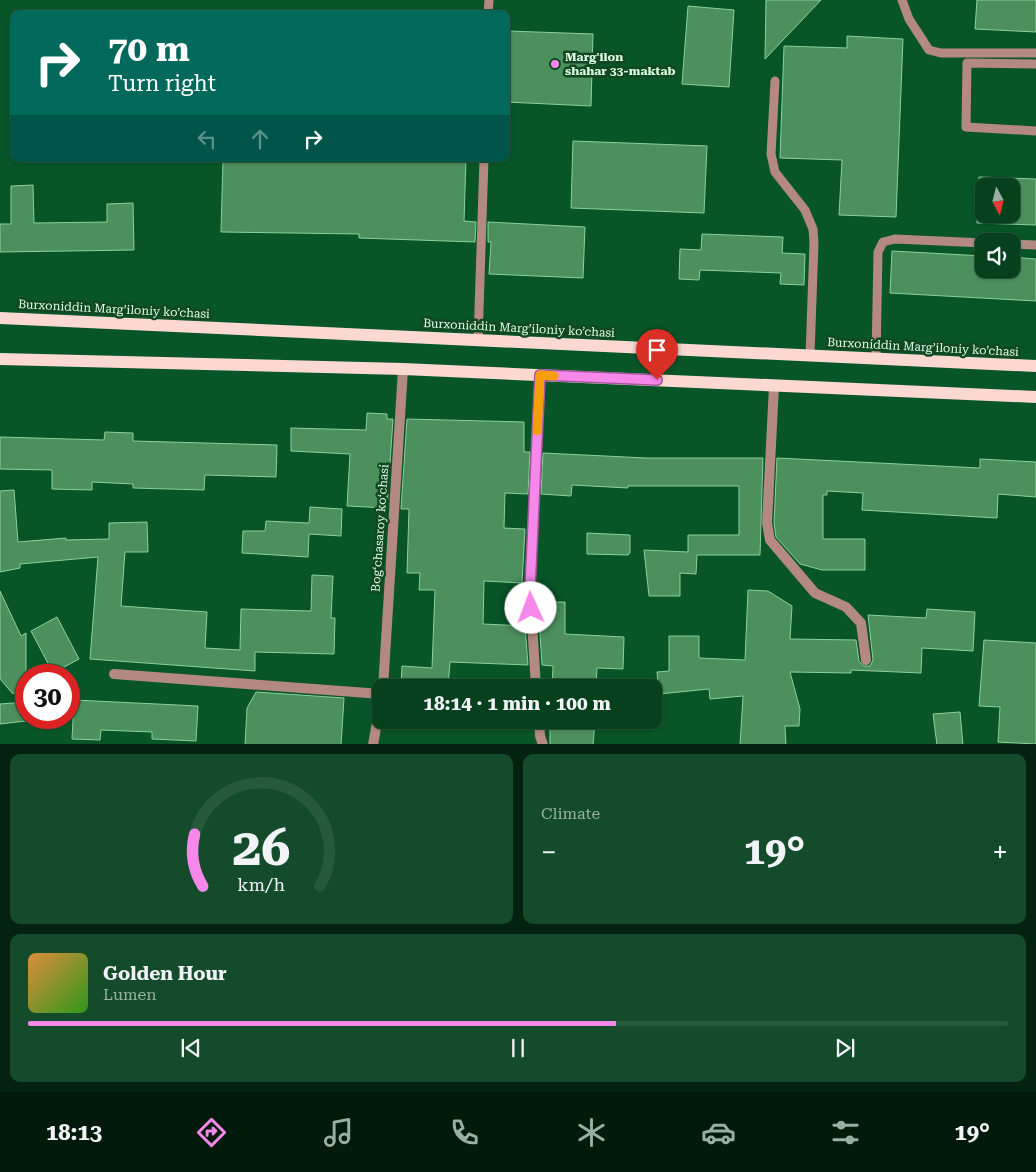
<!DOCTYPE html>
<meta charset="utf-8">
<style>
body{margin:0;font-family:"Roboto Serif",serif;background:#144b2a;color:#f1f3f6;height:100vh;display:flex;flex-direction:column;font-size:19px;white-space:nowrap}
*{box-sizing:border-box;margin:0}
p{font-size:16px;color:#98afa4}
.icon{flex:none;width:28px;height:28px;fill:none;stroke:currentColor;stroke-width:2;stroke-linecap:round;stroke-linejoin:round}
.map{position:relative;height:744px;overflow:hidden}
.drawer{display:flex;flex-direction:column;gap:10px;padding:10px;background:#032310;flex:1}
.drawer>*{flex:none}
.hud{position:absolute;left:10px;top:10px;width:500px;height:152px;border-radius:10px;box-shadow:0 1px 4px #0004,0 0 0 1px #27593b;background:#00695c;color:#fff;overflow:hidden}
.needle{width:32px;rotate:173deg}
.tools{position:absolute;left:975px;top:178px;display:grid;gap:10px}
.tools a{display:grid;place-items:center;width:45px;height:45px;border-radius:10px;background:#06401d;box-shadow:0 1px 4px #0004,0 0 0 1px #27593b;font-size:25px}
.speed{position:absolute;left:15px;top:664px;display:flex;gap:10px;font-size:25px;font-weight:700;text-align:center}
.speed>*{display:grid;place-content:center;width:65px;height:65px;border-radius:50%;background:#06401d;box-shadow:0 1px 4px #0004,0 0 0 1px #27593b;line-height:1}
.speed .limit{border:8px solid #d22;background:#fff;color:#111}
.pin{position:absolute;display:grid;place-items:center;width:42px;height:42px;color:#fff;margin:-51px -21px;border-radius:50% 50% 50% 0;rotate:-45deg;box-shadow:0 0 5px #0007}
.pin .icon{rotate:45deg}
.me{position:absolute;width:55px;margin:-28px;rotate:358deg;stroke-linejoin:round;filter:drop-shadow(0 0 4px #0008)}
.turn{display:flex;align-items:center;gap:18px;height:105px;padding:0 15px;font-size:22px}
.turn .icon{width:65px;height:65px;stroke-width:2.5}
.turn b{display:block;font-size:35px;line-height:42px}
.lanes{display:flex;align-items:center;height:48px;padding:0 15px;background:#0003;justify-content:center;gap:25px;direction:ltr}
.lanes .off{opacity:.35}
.big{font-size:38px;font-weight:700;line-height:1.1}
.drawer .widget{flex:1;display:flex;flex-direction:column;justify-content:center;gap:8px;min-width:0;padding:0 18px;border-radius:10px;background:#144b2a}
.drawer .dial{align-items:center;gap:0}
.dial svg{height:130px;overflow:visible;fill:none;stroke:#27593b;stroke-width:7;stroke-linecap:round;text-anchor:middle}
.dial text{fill:#f1f3f6;stroke:none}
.song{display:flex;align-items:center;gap:15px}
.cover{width:60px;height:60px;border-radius:8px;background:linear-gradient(135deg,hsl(30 70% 55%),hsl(110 70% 35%))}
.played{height:5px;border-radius:2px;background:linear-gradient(90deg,#f688ec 60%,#27593b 60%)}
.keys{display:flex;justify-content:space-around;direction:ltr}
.heat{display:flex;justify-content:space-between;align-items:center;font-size:28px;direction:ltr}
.drawer .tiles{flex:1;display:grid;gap:10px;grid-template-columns:1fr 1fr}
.widget:last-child{grid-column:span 2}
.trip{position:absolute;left:372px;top:679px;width:290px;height:50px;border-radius:10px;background:#06401d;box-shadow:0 1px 4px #0004,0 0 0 1px #27593b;font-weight:700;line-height:50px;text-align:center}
.menu{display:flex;height:80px;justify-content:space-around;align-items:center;background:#021a0c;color:#98afa4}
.menu .icon{width:35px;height:35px}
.menu .current{color:#f688ec}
.menu b{font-size:22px;color:#f1f3f6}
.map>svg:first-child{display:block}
</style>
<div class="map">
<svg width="1036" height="745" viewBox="0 0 1036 745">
<rect width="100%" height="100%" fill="#085527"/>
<path fill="#4c905e" stroke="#8cd19b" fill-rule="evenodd" d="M766 0H821L765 59Z
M977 0H1036V32L975 29Z
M688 6 734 10 729 87 682 84Z
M508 31 593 34 591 106 506 102Z
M847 36 903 39 896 217 839 215 842 160 780 158 784 46 847 48Z
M573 141 707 146 704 213 571 208Z
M223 159H466L464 221 476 222 475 242 359 238V234L221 232Z
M979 177 1036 179V225L977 223ZM984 186H1011V214H984Z
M33 185 34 223 107 222V204L133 203 134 250 0 252V224H11V186Z
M488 222 585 227 583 278 489 274 491 242H488Z
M702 234 783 237 782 253 805 254 804 285 780 284 781 273 700 270 699 280 679 279 680 249 701 250Z
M892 251 984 256V269H1011V257L1036 259V301L890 293Z
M367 413 387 414V419H393L387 508 347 506 350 454 291 451V428L366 430Z
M407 419 524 422V452H530L528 494 505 493 504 528 525 529 522 583 484 581 483 624 525 626 528 665 450 662 448 688 401 686 402 666 432 668 435 590H419L420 573H407L409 509H401Z
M105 432 133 433V441L277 445 276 477 205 475 204 490 133 488V484L92 482V490L52 489V470L0 469V437L104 440Z
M543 453 646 458H763L760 555H697L696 574 680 573V596H649L644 550 688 552V535H739V486H628V488L572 485 571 496 541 494Z
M777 458 980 468V459L1036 462V497L998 494 997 518 862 510 863 493 827 491V495H823V539H865V570H822L800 564 776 537 774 523Z
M14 490 18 542 66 538V540L109 539V523L147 522 148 552H125L121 606 207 612 205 648 240 650 241 609 311 611 312 575 333 576 331 618H335L334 654 255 652V671L90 659 98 557 20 564V568L0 572V491Z
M310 507 342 509 341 536 309 534 308 557 242 553 243 531H265L266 521 309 523Z
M587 533 630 535V553L628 555 587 554Z
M748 590 768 591 792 606 790 639 856 640 859 661 864 666H870L873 660 868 615 926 618 927 609 975 612 973 651 922 648 921 673 851 670V673L790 672 800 709 799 726H785L786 745H740L743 696 710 699 709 689 659 694 657 672 669 671V636H699V658L745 660Z
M0 591 21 636 26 633V687L13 694 0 679Z
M538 602H565V634L624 637 623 669 597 668 596 688H552L553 666 542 665Z
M57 617 79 659 53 673 31 631Z
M984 640 1036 643V744L998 742 1000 707 979 706Z
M256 692 344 698 341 745H245L247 708Z
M74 700 198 706 196 741 152 739V732L101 730 100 740 72 739Z
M26 702V721L0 724V704Z
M960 712 963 745H937L933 714Z
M550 720H595L593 745H550Z"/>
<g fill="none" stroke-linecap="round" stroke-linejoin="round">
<path stroke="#b38981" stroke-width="9" d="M902 0 909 19 929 50 941 53H1036
M488 14 489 0
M1036 64 967 63 966 127 1036 131
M775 81 771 154 775 172 805 210 813 229 814 243 810 355
M1011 244 1036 245
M478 340 484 159
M876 358 878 252 883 242 895 239 984 243"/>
<path stroke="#b38981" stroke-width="10" d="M774 386 767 523 770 540 815 593 846 607 861 623 866 660
M114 674 381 694
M383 688 403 369
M536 688 530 589 540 375
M539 720 540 736 543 745
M373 745 381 700"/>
<path stroke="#fbd8d2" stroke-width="12" d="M0 318 1036 366
M0 359 403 369 1036 397"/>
</g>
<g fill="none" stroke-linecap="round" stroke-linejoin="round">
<defs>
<path id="route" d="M531 608 530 589 540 375 657 380"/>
</defs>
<use href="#route" stroke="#a05899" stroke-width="12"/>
<use href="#route" stroke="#f688ec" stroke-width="9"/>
<path stroke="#f59e0b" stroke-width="9" d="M537 431 540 375 554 376"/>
</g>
<circle fill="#f688ec" stroke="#124724" stroke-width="2" cx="555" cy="64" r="5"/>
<g text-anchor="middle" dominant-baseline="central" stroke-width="5" stroke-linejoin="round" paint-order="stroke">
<g font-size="12" font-weight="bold" fill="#dcfee2" stroke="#124724" text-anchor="start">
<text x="565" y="57">Marg'ilon<tspan x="565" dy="14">shahar 33-maktab</tspan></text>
</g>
<g font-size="12" fill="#dcfee2" stroke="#124724">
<text transform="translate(114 309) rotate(3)">Burxoniddin Marg’iloniy ko’chasi</text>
<text transform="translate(519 328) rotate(3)">Burxoniddin Marg’iloniy ko’chasi</text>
<text transform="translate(923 347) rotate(3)">Burxoniddin Marg’iloniy ko’chasi</text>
<text transform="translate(380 528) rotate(-86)">Bogʻchasaroy koʻchasi</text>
</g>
</g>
</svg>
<div class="tools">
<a><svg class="needle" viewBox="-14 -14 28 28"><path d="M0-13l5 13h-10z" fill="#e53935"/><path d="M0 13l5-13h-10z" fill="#98afa4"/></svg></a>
<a><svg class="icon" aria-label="sound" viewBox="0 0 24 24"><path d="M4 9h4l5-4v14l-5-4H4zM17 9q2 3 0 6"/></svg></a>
</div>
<div class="speed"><div class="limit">30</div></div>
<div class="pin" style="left:657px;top:380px;background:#d93025"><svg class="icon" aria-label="arrive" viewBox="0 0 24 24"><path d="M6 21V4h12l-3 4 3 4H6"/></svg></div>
<svg class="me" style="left:531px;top:608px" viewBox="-20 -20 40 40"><circle r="19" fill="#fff"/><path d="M0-13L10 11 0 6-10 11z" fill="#f688ec"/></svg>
<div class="trip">18:14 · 1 min · 100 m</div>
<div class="hud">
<div class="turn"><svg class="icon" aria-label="right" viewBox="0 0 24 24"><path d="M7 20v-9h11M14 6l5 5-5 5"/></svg><div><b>70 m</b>Turn right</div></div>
<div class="lanes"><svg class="icon off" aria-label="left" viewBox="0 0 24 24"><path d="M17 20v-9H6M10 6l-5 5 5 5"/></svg><svg class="icon off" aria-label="ahead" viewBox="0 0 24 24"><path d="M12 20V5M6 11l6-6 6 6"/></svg><svg class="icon" aria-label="right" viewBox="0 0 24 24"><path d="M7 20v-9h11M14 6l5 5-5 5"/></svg></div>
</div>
</div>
<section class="drawer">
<div class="tiles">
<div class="widget dial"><svg viewBox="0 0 100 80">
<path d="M14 69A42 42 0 1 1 86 69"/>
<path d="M14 69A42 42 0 0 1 9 37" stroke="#f688ec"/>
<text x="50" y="56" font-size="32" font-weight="700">26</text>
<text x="50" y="72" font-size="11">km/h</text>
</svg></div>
<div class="widget"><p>Climate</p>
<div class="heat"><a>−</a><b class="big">19°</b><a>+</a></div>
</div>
<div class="widget">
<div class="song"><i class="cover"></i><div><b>Golden Hour</b><p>Lumen</p></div></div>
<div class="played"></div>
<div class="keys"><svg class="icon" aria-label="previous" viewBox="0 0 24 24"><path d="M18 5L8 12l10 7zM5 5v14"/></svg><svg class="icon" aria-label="pause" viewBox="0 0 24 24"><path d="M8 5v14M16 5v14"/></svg><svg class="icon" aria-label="next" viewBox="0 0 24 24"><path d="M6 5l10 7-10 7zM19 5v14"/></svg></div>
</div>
</div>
</section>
<nav class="menu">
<b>18:13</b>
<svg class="icon current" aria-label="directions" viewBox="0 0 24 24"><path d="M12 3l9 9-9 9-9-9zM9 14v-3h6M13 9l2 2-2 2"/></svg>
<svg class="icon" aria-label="music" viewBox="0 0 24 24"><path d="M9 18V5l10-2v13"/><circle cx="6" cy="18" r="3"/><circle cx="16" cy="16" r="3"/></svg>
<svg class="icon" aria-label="phone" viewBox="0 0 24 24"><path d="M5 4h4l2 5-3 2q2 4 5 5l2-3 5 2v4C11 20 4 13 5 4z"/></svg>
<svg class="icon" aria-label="climate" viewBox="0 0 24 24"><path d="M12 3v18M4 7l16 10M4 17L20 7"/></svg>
<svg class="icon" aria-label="car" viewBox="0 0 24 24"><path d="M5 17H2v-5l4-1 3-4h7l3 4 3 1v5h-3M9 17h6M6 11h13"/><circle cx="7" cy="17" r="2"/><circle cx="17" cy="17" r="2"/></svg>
<svg class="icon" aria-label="filters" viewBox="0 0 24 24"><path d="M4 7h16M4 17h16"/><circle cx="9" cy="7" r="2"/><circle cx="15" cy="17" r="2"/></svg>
<b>19°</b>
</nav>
